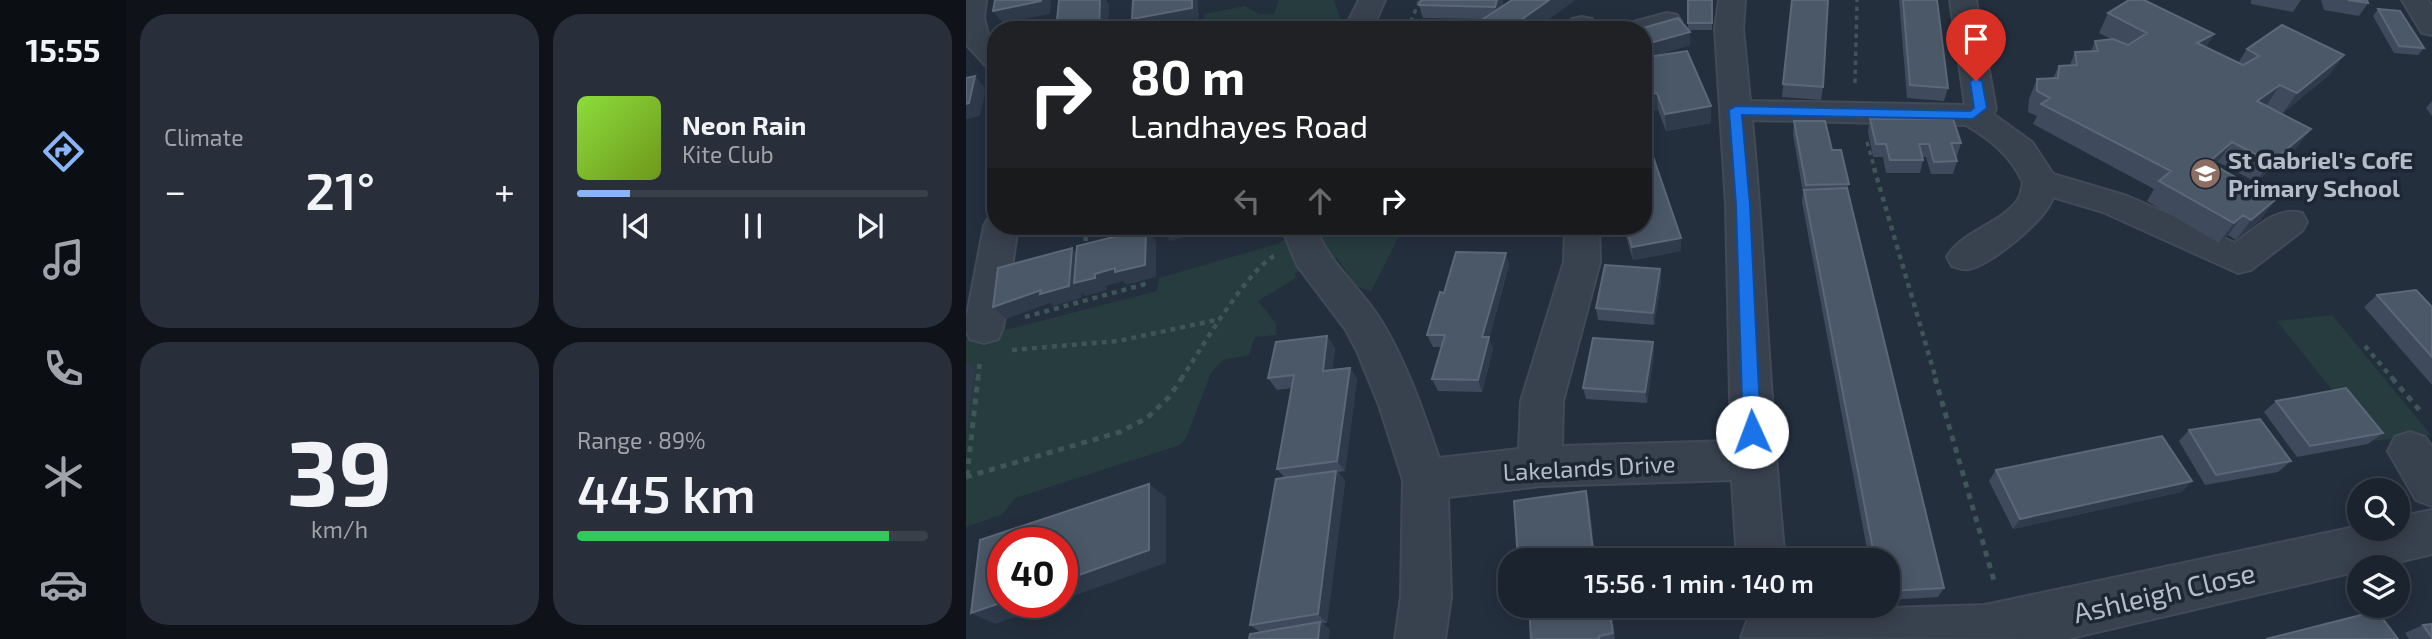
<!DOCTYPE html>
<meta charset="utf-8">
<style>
body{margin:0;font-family:"Exo 2",sans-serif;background:#282f3a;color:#f1f3f6;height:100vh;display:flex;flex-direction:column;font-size:26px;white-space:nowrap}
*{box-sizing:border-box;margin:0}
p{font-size:23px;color:#a0a4aa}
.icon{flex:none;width:38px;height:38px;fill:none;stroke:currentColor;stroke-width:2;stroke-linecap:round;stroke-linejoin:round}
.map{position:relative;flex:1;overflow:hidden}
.sheet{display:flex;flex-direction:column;gap:14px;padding:14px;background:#0f1319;width:840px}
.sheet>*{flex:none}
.banner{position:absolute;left:21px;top:21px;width:665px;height:214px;border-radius:28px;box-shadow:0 4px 18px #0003,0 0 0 2px #39404a;background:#202124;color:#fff;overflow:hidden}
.fabs{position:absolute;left:1381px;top:478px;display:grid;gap:14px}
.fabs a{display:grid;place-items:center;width:63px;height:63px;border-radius:50%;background:#1b232e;box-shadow:0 4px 18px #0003,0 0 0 2px #39404a;font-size:35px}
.speed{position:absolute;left:21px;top:527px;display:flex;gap:14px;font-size:35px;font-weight:700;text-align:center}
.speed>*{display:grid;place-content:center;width:91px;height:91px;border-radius:50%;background:#1b232e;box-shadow:0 4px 18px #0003,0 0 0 2px #39404a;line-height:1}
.speed .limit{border:10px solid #d22;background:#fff;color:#111}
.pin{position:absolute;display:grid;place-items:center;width:60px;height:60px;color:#fff;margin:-72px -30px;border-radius:50% 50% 50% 0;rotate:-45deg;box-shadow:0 0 7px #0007}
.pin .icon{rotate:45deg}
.me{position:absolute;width:77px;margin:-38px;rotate:358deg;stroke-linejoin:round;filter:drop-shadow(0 0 5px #0008)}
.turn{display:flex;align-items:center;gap:24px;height:147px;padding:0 28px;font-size:32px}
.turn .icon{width:91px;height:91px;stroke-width:2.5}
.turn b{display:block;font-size:49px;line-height:60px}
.lanes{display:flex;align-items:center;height:66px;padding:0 28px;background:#0003;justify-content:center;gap:35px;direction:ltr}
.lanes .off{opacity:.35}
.big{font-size:52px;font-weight:600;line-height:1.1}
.sheet .tile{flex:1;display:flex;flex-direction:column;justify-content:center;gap:10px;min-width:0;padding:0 24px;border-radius:28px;background:#282f3a}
.sheet .dial{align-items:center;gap:0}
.dial b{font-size:91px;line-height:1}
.song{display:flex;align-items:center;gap:21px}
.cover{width:84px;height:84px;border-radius:10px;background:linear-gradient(135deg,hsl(90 70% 55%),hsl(80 70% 35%))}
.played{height:7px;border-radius:4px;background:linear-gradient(90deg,#8ab4f8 15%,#39404a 15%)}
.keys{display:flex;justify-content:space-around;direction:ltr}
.heat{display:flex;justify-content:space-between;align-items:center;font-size:38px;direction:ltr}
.charge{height:10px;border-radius:5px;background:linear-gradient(90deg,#34c759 89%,#39404a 0)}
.sheet .tiles{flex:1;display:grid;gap:14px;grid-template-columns:repeat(2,1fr)}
.trip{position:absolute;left:532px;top:548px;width:402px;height:70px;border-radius:28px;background:#1b232e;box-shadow:0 4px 18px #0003,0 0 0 2px #39404a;font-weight:600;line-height:70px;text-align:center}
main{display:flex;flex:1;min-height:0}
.dock{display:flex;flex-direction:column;width:126px;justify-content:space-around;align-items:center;background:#0b0e12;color:#a0a4aa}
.dock .icon{width:49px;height:49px}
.dock .on{color:#8ab4f8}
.dock b{font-size:32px;color:#f1f3f6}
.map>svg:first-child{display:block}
</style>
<main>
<nav class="dock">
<b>15:55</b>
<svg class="icon on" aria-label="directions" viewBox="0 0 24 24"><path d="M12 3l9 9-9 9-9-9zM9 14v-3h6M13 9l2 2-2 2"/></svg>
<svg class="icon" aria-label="music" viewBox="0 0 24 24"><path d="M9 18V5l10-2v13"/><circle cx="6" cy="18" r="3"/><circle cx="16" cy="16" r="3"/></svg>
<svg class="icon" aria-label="phone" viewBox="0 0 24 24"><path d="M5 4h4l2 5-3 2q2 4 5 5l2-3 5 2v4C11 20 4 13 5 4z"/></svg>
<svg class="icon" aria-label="climate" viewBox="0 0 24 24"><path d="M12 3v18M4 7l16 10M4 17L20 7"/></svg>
<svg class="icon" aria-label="car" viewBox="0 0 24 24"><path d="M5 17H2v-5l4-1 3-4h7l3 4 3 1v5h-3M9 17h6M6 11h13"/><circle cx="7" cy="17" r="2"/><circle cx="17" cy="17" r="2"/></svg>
</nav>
<section class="sheet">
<div class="tiles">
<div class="tile"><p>Climate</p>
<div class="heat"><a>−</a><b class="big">21°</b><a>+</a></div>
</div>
<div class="tile">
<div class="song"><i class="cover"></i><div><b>Neon Rain</b><p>Kite Club</p></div></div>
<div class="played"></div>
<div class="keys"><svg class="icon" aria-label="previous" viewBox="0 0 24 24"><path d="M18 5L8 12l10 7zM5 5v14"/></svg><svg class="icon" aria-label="pause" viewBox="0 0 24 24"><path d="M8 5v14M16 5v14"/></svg><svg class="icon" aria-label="next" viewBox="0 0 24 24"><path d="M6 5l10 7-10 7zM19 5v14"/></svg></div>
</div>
<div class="tile dial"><b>39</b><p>km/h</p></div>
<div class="tile"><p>Range · 89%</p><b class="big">445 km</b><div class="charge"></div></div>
</div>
</section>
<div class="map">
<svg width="1466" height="639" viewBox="0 0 1466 639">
<rect width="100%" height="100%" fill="#242f3e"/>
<path fill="#263c3f" d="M313 0H368L375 20 371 30H239L238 14 279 6 293 14H308Z
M341 226H397L435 233 405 291 391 287 371 258 329 273 330 278 292 301 310 323V335L289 337 283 355 257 360 245 373 220 438 214 445 49 498 37 514 0 527V340L191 291 193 278 311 244Z
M1366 315 1465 435 1407 441 1311 321Z"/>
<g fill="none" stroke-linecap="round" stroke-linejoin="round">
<defs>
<path id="minor" d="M0 0H20L18 18 22 34 30 45V69L20 66 0 44Z
M393 0H419L406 30H378Z
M753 0H779L777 29 784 101 999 105 984 0H1010L1030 109 1027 114 1066 142 1087 174 1161 196 1269 243C1289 229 1310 206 1336 213L1341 222 1336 231 1285 270 1272 273 1137 212 1087 197C1081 219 1025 265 1003 269 997 270 992 268 986 266L981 257C995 231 1038 223 1053 198 1055 194 1056 187 1057 182 1044 155 1025 140 1000 125L786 120C800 266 804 414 819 560H771L766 480 574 486 482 497 485 597 479 639H429L435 597 437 480 413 405 391 351 380 330 331 265 315 226H349C362 263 393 286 414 319 440 361 457 411 473 458L553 449 555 401 598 262 599 226H633L634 262 597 401 596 446 765 441 760 205 749 29Z
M1436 0H1462L1466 6V35L1456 33Z
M701 13 711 15 715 21 711 27 677 36V30H656L660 24Z
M616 17 626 19 633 30H605L602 25 606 19Z
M30 215V226H52L37 328 32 339 18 343 4 339 0 331V320L18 226 23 217Z
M1444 432 1459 437 1466 447V506L1450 500 1422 451 1429 437Z
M1466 510V554L1411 567H1393V571L1101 639 775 637 782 619 800 612 1019 605 1393 526V528H1432V517Z"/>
</defs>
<use href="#minor" stroke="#414a57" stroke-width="4"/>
<path stroke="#3f5557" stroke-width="3.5" stroke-dasharray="4.5 4.5" stroke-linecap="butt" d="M441 30 454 0
M889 83 891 0
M901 142 909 170"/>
<path stroke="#3f5557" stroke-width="4.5" stroke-dasharray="5 5" stroke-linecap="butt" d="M908 168 970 379
M119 226 120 248
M59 317 183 283
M1399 346 1427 379
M46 350 152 341 255 319
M12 379 14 360
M215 379C236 348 279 273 308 256"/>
<path stroke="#3f5557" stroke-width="5" stroke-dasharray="6 6" stroke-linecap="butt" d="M969 378 1029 584
M1426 378 1456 413
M1 476 12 378
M0 477 154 432 181 418 203 397 216 378"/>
<use href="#minor" fill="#38414e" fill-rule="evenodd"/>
</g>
<path fill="#3f4b5c" d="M455 0H537L536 7 609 0 568 30H510L508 25 518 19 457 18 453 5Z
M746 0V30H722L724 32V45L684 57 745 123 700 131 692 110 677 112V71L682 70 681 57 677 59V30L722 29V23Z
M826 0 857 87 855 100 816 97Z
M933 0H971L982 88 978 101 941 98Z
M1285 0H1335L1327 12 1285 4Z
M1355 0H1401L1402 3 1393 16 1358 10Z
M1412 9 1458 48 1452 55 1428 53 1407 16Z
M1142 13 1248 34 1240 47 1272 63 1281 49 1378 55 1363 75 1317 113 1300 106 1345 129 1329 149 1290 182 1252 162 1249 165 1309 200 1294 220 1270 240 1262 235 1253 243 1181 201 1188 189 1067 124 1071 116 1062 112 1063 99 1071 79 1087 78 1093 66 1104 65 1109 52 1125 51 1129 41 1145 39 1133 33Z
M1466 101V116L1460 108Z
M904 119 995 143 991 156H989L991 161 987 174H965L960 157H957V160L954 173H920L917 157H907L902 132Z
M828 121 866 150 883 184 881 190 978 588 972 597 922 600V560H903L836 202 837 193 827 134Z
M657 226H677L715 251 667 260Z
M543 265 523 339 527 349 516 392 472 391 466 379 476 347H467L461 335 478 293Z
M694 269 695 282 688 325 632 320 630 308Z
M1411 295 1466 307V385L1398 307Z
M361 336 369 348 366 370 384 368 391 379 379 471 372 472 379 481 361 623H356L364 630 294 632 284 625 319 478 311 469 326 388 311 390 302 378Z
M687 342 688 354 681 403 620 399 617 388Z
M1310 401 1417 433 1402 444 1331 457 1298 412Z
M1223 430 1325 461 1312 472 1239 485 1213 441Z
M1030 470 1226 481 1215 492 1047 529 1023 481Z
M563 606H645L649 639H565Z
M1466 624V639H1443L1439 633 1457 625Z"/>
<path fill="#2f3b4b" d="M75 0H85L84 14 37 23 27 11Z
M134 0H140L143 5 142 30H133Z
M226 0H232L233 21 186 30H173L166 19Z
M531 0H537V1L531 19 529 7Z
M583 0H609L568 30H541Z
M724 32V45L677 59V45Z
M1248 34 1237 54 1231 43Z
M1378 55 1363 75 1317 113 1331 93Z
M9 76 20 89 14 116 0 119V104Z
M1314 85 1300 106 1291 101Z
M691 93 692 110 677 112V95Z
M745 106V123L700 131 699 114Z
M1345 129 1329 149 1290 182 1305 162Z
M1266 142 1252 162 1229 182 1243 162Z
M1309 200 1294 220 1270 240 1285 220Z
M1277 215 1262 235 1253 243 1268 223Z
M205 226H256V227L204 241 195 229Z
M180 229 190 241V277L160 285 157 281 140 286 141 290 119 296 116 292 115 298 87 306 84 303 40 319 27 307 106 248 129 274Z
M715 238V251L667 260 666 247Z
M540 253 543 265 523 339 527 349 516 392 512 380 516 337Z
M694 269 695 282 688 325 687 313Z
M361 336 369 348 364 382 357 371Z
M687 342 688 354 681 403 679 392Z
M0 362 9 369 0 432Z
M384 368 391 379 379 471 371 461Z
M370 471 379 481 361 623 352 614Z
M1226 481 1215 492 1047 529 1054 519Z
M183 484 200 497V563L96 600V581Z
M620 491 623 501 630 560H628Z
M37 602H91L29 624 5 613Z
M643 606H645L649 639 647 633Z
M354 622 364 630 363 639H352Z"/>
<path fill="#4b5868" stroke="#5c6777" stroke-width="2" d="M29 0H75V1L27 11Z
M93 0H134L133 30H90Z
M167 0H226V8L166 19Z
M455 0H531L529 7 453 5Z
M546 0H583L541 30H519L508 25Z
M722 0H746V23H722Z
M826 0H862L857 87 817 84Z
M937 0H971L982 88 944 85Z
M1163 0H1178L1248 34 1231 43 1277 65 1293 56 1281 49 1316 25 1378 55 1331 93 1314 85 1291 101 1345 129 1305 162 1266 142 1243 162 1309 200 1285 220 1277 215 1268 223 1193 181 1205 171 1075 104 1084 98 1071 91V79L1092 78 1093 66 1111 65 1109 52 1132 51 1129 41 1147 39 1162 45 1181 33 1142 13Z
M1382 0H1401L1402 3Z
M1412 9 1434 11 1458 48 1433 46Z
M712 18 724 32 677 45V30H670Z
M721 51 745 106 699 114 691 93 677 95V71L686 69 681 57Z
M9 76 3 103 0 104V78Z
M904 119H987L995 143H985L991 161 968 162 963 144H953L957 160H924L920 144H910Z
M828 121H859L866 150H875L883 184 840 185Z
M682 142 715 238 666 247 660 226H677V143Z
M881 188 978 588 922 591V560H909L838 190Z
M180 229 179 265 149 272V268L129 274V278L108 283 111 246Z
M106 248 103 286 74 294 75 290 27 307 32 268Z
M490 252 540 253 516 337H523L512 380 466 379 479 335H461L474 292 478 293Z
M639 265 694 269 687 313 630 308Z
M1450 290 1466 307V357L1411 295Z
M361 336 357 371 384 368 371 461 311 469 328 375 302 378 310 342Z
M627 338 687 342 679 392 617 388Z
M1380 388 1417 433 1344 446 1310 401Z
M1294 419 1325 461 1250 475 1223 430Z
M1196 436 1226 481 1054 519 1030 470Z
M370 471 352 614 284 625 310 479Z
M183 484V550L96 581V542H37V602L5 613 14 540Z
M620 491 628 560H552L548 501Z
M563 606H643L647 633 633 636V639H565Z
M1411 611 1432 639H1300Z
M354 622 352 639H283L284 634Z
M1466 624V638L1457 625Z"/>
<path fill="#1a73e8" stroke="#114b97" stroke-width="2" d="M1010 78 1016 81 1021 108 1007 119 776 115 784 205 795 432 793 438 786 440 780 438 777 432 770 205 763 110 770 106 1004 111 1008 108 1004 81Z"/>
<defs>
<symbol id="school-disc" viewBox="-11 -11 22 22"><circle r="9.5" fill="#8d6e63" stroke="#1d2633"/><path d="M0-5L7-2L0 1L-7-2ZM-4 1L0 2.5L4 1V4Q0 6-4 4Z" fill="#fff"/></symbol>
</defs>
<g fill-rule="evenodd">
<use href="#school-disc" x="1222" y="156" width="35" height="35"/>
</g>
<g text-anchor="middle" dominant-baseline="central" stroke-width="7" stroke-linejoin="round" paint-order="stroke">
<g font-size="24" font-weight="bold" fill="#b4bcc9" stroke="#1d2633" text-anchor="start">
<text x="1262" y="159">St Gabriel's CofE<tspan x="1262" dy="28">Primary School</tspan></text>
</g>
<g font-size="24" fill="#b4bcc9" stroke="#1d2633">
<text transform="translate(623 467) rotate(-3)">Lakelands Drive</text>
</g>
<g font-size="28" fill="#b4bcc9" stroke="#1d2633">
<text transform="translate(1198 592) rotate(-13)">Ashleigh Close</text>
</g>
</g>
</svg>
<div class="fabs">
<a><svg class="icon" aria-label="search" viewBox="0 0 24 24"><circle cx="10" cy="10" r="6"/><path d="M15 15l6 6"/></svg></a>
<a><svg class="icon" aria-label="layers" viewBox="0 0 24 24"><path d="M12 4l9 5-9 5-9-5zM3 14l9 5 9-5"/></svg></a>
</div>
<div class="speed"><div class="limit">40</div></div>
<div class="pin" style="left:1010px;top:81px;background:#d93025"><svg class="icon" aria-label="arrive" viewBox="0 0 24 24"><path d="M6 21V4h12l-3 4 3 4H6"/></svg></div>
<svg class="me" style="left:786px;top:432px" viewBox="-20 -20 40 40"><circle r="19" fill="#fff"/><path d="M0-13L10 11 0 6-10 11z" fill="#1a73e8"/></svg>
<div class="trip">15:56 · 1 min · 140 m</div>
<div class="banner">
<div class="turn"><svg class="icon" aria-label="right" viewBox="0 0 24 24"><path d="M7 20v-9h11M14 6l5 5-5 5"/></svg><div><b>80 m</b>Landhayes Road</div></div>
<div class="lanes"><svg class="icon off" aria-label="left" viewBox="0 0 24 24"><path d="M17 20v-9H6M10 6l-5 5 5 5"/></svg><svg class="icon off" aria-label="ahead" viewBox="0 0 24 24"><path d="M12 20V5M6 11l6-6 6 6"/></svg><svg class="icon" aria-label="right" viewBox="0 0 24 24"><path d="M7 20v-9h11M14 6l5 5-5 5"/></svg></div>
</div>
</div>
</main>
